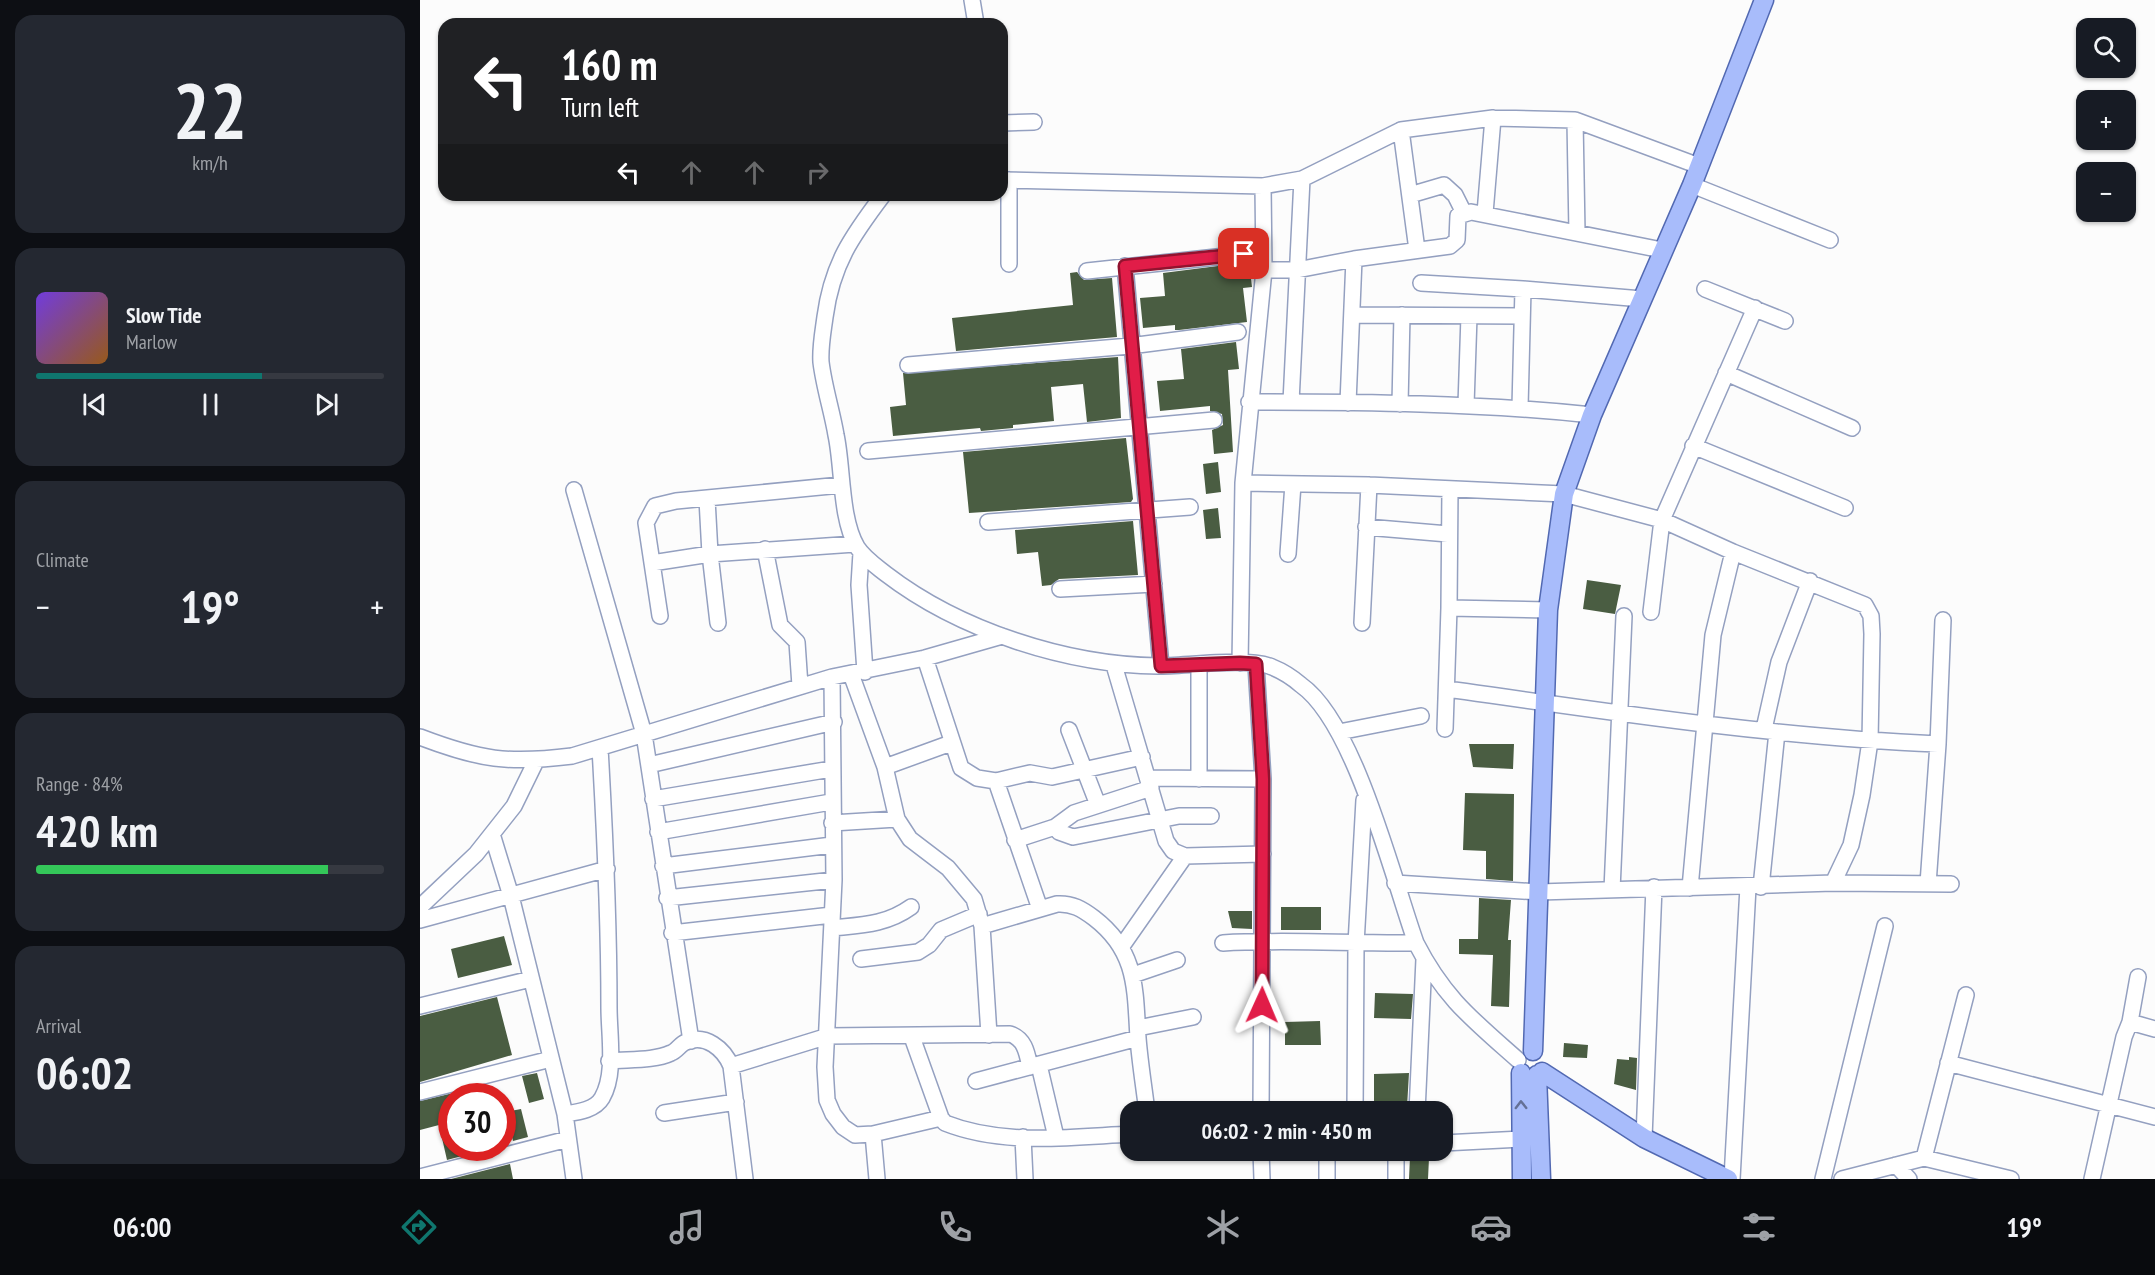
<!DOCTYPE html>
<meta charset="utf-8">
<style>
body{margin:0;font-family:"PT Sans Narrow",sans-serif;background:#242831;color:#f1f3f6;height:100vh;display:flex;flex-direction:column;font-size:22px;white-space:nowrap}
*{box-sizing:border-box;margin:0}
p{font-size:20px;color:#9ea1a6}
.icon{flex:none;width:33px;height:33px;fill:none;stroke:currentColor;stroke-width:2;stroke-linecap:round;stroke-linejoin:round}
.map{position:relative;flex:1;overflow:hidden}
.drawer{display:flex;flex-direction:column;gap:15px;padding:15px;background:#0d0f14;width:420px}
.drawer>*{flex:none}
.top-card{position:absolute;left:18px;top:18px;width:570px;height:183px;border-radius:18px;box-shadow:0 2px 4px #0004;background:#202124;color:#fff;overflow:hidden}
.fabs{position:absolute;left:1656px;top:18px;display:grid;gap:12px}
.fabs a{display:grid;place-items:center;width:60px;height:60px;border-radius:12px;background:#171b24;box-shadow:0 2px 4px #0004;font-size:30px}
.speed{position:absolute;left:18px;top:1083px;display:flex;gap:12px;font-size:30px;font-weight:700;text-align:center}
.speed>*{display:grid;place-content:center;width:78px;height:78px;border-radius:50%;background:#171b24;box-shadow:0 2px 4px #0004;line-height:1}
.speed .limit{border:9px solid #d22;background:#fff;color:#111}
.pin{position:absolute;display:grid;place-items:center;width:51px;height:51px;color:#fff;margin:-26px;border-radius:12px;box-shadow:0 3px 9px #0006}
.me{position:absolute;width:66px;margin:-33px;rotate:1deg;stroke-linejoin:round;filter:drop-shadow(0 0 4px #0008)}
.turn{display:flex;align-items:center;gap:21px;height:126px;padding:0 24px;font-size:27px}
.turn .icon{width:78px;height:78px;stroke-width:2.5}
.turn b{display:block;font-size:42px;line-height:51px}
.lanes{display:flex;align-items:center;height:57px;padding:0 24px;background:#0003;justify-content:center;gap:30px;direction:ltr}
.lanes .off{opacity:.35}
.big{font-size:45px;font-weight:700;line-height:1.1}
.drawer .card{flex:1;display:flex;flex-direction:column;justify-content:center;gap:9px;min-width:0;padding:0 21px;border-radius:18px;background:#242831}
.drawer .dial{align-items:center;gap:0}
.dial b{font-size:78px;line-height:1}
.song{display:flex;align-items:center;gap:18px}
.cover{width:72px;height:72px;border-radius:9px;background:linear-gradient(135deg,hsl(260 70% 55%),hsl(30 70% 35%))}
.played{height:6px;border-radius:3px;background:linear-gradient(90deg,#0f766e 65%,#363941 65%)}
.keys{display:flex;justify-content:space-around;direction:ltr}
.heat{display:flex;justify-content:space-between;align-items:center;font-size:33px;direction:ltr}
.charge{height:9px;border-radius:4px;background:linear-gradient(90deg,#34c759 84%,#363941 0)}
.trip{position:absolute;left:700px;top:1101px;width:333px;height:60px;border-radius:18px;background:#171b24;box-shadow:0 2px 4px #0004;font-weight:700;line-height:60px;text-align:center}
.tab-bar{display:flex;height:96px;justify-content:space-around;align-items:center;background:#090b0e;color:#9ea1a6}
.tab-bar .icon{width:42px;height:42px}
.tab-bar .on{color:#0f766e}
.tab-bar b{font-size:27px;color:#f1f3f6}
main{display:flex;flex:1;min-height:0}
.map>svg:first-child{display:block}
</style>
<main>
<section class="drawer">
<div class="card dial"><b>22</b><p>km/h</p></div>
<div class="card">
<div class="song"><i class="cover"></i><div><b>Slow Tide</b><p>Marlow</p></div></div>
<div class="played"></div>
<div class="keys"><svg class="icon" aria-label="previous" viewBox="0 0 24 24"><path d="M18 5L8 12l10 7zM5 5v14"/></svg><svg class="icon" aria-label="pause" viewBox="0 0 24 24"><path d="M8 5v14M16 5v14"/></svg><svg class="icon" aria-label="next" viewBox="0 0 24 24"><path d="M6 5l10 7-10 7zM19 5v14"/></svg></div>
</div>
<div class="card"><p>Climate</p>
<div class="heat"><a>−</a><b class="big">19°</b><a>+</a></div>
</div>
<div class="card"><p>Range · 84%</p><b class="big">420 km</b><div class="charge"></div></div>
<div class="card"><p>Arrival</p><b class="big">06:02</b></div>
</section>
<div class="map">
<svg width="1735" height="1179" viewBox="0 0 1735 1179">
<rect width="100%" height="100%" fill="#fcfcfc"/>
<path fill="#4a5d42" d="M829 262 832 287 823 288 827 322 759 330H755V325L723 328 720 298 745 296 743 273Z
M657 272 664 280 692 278 697 337 536 351 532 318 653 305 650 273Z
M816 342 819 369 808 370 813 452 794 454 792 430 803 425 802 414 790 411V406L740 411 737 381 764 379 761 349Z
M698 357 701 418 667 422 663 384 631 387 634 421 593 425V428L561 431 560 428 473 436 470 407 486 405 483 373Z
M706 438 713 499 711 502 549 513 543 452Z
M798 462 801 492 786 494 783 464Z
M798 508 801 538 786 539 783 510Z
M713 521 718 575 639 579 631 585 622 586 618 552 597 554 595 530Z
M1167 580 1201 585 1195 614 1163 609Z
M1049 744H1094L1093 769 1053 767Z
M1045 793 1094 794 1093 881 1066 879V851L1043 850Z
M1059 898 1091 900 1088 940H1091L1089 1007 1071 1006 1073 955 1039 954V939H1058Z
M861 907H901V930H861Z
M808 911H832V929L812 928Z
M84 936 92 965 38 978 31 949Z
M955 993 993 994 991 1019 954 1018Z
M77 997 92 1055 0 1082V1016Z
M900 1021 901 1045H865V1022Z
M1144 1043 1168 1045 1167 1058 1143 1057Z
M1209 1057 1217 1058 1216 1090 1194 1084 1197 1059 1209 1060Z
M117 1073 124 1099 109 1103 102 1076Z
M989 1073 987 1107H954V1074Z
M58 1087 61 1096H32V1148H40L42 1156 27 1160 19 1125 0 1130V1101Z
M101 1109 108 1137 93 1141 86 1112Z
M990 1157 1009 1158 1008 1179H989Z
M90 1164 93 1179H31Z"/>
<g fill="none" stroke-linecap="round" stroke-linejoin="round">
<defs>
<path id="minor" d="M552 0 556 24
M1155 120 1157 233
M582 123 614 122
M981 130 997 250
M582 180 843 186 882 179 981 130 1073 118 1155 120 1279 166
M1272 185 1410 240
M463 195C432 236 412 264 405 317 403 332 400 347 401 362 404 387 412 411 416 435 423 467 420 518 437 547 444 558 456 566 466 574 539 630 646 665 738 666 766 666 829 657 852 667 862 671 873 678 881 685 935 723 973 879 996 943 1024 998 1053 1020 1098 1060
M990 195 1024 185 1035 195 1044 213
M1065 213 1073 118
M589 264V180
M705 266 741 666
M844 270H877L934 259 1030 246 1037 240 1038 216 1051 212 1242 250
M667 271 824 254
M1001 283 1103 289 1100 407
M1103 289 1222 299
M1285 289 1365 321
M933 315 1102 316
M488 365 710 346 818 332
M1306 373 1432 428
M829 402C943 402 1058 403 1172 415
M871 402 882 179
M928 403 934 259
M980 404 982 315
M1046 405 1049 316
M1273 446 1425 508
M448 451 794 420
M823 483 949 485 1144 494 1242 520 1313 552 1445 605 1451 616 1452 634 1450 741 1442 795 1431 845 1413 883
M1030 489 1029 608 1128 610
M154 490 224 734 271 1041
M287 499 290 554 298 623
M568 522 770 507
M946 527 1028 534
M345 549 360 625 377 642 380 686
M441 553 439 585 445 672
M868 554 873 484
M232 563 290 554 435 544
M640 589 734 584
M1231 612 1242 520 1335 308
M240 616 226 523 235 506 256 501 421 485
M942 623 949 485
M505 658 541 768 557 778 576 781 620 909
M820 663 823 483 844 270 843 186
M694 665 746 841 753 851 765 856 843 854
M836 665 843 779 841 1112
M431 674 465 767 477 819 490 839 528 868 554 899 562 926 569 1035
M412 677 414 880 405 1067 407 1100 413 1114 423 1127 435 1135 453 1134 521 1118
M1028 689C1190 712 1354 737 1518 744L1523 620
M1025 729 1029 608
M1344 729 1359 662 1390 581
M649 730 678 805
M919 732 1001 716
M0 737C60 760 88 764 152 756L412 677 505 658 582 636
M229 765 414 722
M465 767 531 743
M729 778 843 779
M779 779V666
M576 781 610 773 632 777 722 757
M233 799 411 769
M412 823 477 819
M635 827 639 832 653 837 759 816H791
M238 832 411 802
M72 834 91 896 145 1114 154 1179
M595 840 635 827 654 813 731 788
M243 866 412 845
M975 883 1119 892 1413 883 1531 884
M1508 884 1518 744
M1341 887 1357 732
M1270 888 1293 635 1313 552
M1192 890 1204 616
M247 898 414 880
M0 907 56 854 94 806 116 761
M0 920 187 869
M562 926 637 904C652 903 662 909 674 918 717 951 715 988 718 1038 720 1063 724 1087 727 1112
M412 928C441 925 466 925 491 907
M252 933 412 915
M803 943C867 939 931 944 996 943
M702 946 765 856
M441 959 498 952 509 945 521 930 559 914
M713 975 757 960
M0 1006 111 979
M1710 1022 1718 977
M718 1028 773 1017
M492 1037 521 1118 525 1123C583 1146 650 1137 711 1134
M189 1061C208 1059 234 1061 251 1053 257 1051 260 1044 266 1042 285 1033 304 1049 311 1066L325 1179
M1528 1063 1735 1117
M619 1065 636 1137
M311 1066 408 1036 590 1034C605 1039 607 1053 610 1067
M556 1081 718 1038
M0 1092 131 1059
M935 1112 936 944 944 800
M997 1112 1004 959
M244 1113 316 1102
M145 1114C158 1112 175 1110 182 1098 196 1074 189 1035 189 1008 189 921 185 835 180 748
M453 1134 457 1179
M603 1137 605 1179
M1224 1138 1234 887
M1023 1143 1102 1139
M841 1150 842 1179
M907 1150V1179
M976 1150V1179
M1504 1158 1546 995
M1476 1165 1489 1179
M0 1177 148 1139
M1312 1179 1328 887
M1403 1179 1465 926
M1422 1179 1504 1158 1591 1179
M1672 1179 1704 1037 1710 1022 1735 1029"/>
<path id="major" d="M1113 1051 1128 610 1144 494 1172 415 1272 185 1344 0
M1122 1072 1224 1138 1308 1179
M1101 1073 1102 1179
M1117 1075 1121 1179"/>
</defs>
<use href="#minor" stroke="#94a0c0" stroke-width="18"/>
<use href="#major" stroke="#5269b2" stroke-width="21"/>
<use href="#minor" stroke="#fff" stroke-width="15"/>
<use href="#major" stroke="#a8bcfb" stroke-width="18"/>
</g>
<defs><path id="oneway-chevron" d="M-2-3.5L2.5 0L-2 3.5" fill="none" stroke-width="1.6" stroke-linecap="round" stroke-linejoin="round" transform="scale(1.5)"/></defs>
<use stroke="#647096" href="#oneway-chevron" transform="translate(1101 1105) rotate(-91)"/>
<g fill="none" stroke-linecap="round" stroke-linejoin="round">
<defs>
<path id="route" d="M824 254 705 266 741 666 820 663 836 664 843 779 842 1005"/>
</defs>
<use href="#route" stroke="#92132f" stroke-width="15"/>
<use href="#route" stroke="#e11d48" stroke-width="10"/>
</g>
</svg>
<div class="fabs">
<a><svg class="icon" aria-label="search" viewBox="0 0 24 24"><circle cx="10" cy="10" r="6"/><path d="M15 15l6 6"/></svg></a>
<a>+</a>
<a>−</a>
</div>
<div class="speed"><div class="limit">30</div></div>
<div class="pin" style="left:824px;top:254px;background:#d93025"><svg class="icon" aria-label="arrive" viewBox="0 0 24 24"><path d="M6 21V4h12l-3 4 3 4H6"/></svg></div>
<svg class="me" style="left:842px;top:1005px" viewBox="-20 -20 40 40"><path d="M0-17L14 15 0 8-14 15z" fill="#e11d48" stroke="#fff" stroke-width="4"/></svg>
<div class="trip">06:02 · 2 min · 450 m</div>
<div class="top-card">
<div class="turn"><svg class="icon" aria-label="left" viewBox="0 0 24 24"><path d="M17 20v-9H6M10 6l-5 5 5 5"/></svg><div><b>160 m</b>Turn left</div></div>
<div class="lanes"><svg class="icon" aria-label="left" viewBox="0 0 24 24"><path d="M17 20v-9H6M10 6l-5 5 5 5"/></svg><svg class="icon off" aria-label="ahead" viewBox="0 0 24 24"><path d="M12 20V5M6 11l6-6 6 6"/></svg><svg class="icon off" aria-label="ahead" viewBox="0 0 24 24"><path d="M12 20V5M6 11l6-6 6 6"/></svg><svg class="icon off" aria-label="right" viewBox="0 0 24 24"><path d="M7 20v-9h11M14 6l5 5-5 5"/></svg></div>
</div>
</div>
</main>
<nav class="tab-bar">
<b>06:00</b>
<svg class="icon on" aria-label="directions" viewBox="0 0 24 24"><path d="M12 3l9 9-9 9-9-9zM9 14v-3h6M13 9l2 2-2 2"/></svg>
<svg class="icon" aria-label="music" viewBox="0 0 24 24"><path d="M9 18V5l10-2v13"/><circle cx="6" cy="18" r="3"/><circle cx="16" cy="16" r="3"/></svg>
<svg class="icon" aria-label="phone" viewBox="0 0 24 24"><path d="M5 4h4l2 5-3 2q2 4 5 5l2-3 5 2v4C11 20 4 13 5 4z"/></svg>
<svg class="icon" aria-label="climate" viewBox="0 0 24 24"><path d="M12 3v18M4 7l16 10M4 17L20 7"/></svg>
<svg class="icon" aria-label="car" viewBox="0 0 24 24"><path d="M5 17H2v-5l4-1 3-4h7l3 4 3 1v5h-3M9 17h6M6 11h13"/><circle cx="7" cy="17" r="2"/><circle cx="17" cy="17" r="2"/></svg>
<svg class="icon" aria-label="filters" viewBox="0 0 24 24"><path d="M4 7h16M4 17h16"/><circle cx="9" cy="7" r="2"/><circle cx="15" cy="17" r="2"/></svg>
<b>19°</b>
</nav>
